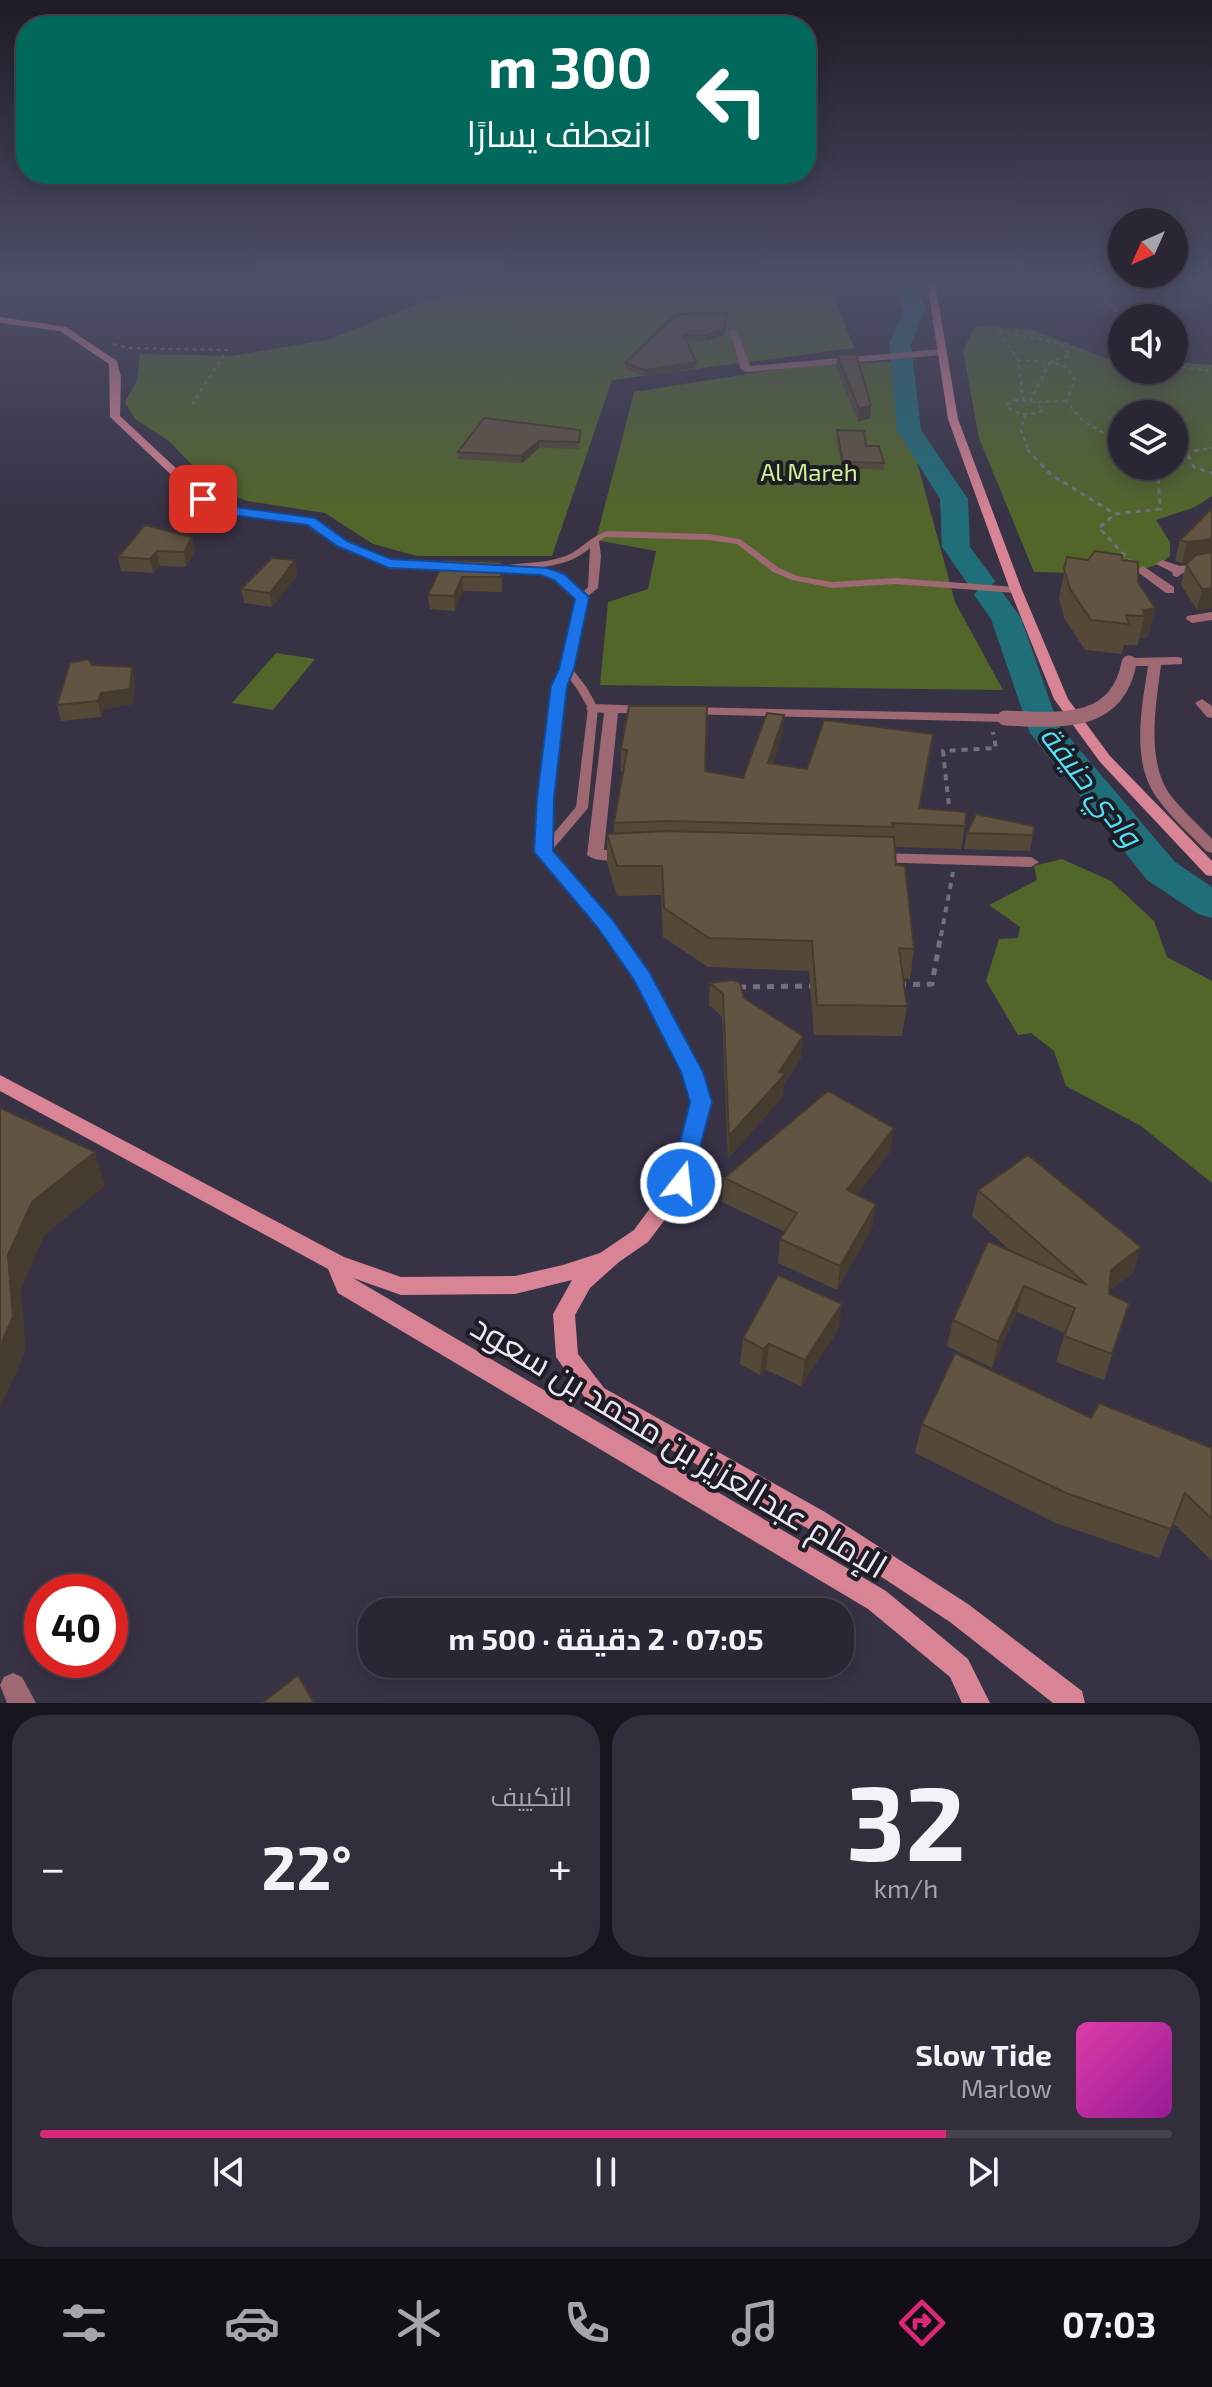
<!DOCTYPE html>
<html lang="ar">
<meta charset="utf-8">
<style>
body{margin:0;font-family:"Exo 2",Cairo,sans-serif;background:#322e3c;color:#f1f3f6;direction:rtl;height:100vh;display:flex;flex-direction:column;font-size:30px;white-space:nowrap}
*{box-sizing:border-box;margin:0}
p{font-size:26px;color:#a5a5ac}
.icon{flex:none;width:44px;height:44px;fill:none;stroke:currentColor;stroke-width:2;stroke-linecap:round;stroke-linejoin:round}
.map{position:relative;height:1703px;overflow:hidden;direction:ltr}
.drawer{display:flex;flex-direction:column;gap:12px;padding:12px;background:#17151d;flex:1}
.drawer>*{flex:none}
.hud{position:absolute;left:16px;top:16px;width:800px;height:168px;border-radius:32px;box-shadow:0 4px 20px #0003,0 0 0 2px #46434f;direction:rtl;background:#00695c;color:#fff;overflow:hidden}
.needle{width:52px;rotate:225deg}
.tools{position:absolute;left:1108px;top:208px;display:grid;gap:16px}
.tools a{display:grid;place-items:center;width:80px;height:80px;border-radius:50%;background:#2a2634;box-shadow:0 4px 20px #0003,0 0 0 2px #46434f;font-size:40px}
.speed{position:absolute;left:24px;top:1574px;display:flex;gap:16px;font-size:40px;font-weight:700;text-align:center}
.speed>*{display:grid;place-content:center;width:104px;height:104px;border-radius:50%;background:#2a2634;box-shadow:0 4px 20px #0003,0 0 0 2px #46434f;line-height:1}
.speed .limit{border:12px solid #d22;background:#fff;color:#111}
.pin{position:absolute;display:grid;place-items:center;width:68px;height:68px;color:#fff;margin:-34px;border-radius:16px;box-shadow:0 4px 12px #0006}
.me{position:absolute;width:88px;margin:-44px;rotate:16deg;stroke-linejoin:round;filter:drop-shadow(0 0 6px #0008)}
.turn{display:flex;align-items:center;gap:28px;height:168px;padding:0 32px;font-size:36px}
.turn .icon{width:104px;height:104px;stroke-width:2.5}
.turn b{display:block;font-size:56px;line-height:68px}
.big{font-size:60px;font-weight:700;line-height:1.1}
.drawer .card{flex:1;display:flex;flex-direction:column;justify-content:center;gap:12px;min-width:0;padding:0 28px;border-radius:32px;background:#322e3c}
.drawer .dial{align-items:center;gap:0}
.dial b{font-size:104px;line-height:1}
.song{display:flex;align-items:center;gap:24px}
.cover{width:96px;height:96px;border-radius:12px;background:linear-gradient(135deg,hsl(320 70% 55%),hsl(300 70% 35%))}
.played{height:8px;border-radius:4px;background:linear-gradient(90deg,#db2777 80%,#46434f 80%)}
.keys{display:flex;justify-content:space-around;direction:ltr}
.heat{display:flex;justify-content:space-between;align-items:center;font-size:44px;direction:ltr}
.drawer .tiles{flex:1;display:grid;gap:12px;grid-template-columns:1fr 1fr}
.card:last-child{grid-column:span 2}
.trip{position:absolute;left:358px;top:1598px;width:496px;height:80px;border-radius:32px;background:#2a2634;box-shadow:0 4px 20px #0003,0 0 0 2px #46434f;font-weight:700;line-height:80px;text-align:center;direction:rtl}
.dock{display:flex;height:128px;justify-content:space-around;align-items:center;background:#110f15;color:#a5a5ac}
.dock .icon{width:56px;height:56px}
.dock .current{color:#db2777}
.dock b{font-size:36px;color:#f1f3f6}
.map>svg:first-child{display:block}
</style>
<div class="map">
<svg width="1212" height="1703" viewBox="0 0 1212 1703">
<rect width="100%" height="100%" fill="#383245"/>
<path fill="#52662a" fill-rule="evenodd" d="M481 279H835L831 288 854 348 612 380 552 556H417L373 544 325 513 247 501 215 489 169 441 135 419 125 402 137 380 140 354 232 356 327 340Z
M975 326 1030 329 1106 358 1122 359V370H1174V362L1212 365V496L1195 507 1156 520 1170 542V556C1143 581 1071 572 1034 572L979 438 963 351ZM1122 414H1174V466H1122Z
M890 362 955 602 1003 690 600 685 608 602 648 589 656 551 596 540 634 392 803 365Z
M276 653 315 659 273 710 232 703Z
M1062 859 1111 881 1154 921 1167 957 1212 981V1183L1141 1126 1066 1086 1054 1051 1031 1033 1018 1035 986 981 999 939 1018 938 1020 927 989 905 1037 880 1034 866Z"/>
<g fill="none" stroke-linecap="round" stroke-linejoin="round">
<path fill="#1f6e79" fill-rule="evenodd" d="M893 279H913L926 309 911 344 921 430 968 499 970 547 995 581 991 586 1000 589 1021 618 1058 724 1175 862 1212 887V918L1198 914 1147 880 1030 733 991 619 974 595 978 589 970 587 942 547 940 499 897 430 889 344 904 309Z"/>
<path stroke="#746f80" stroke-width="2" stroke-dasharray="4 4" stroke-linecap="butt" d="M1164 279 1212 293
M1123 318 1105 299 1132 279
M999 331 1061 344 1070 355 1050 362 1066 367 1075 380 1066 401 1083 421 1122 444
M999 331 1018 360 1023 400
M113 344 129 348 227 350 192 404
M1018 360 1050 362 1030 401
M1174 366 1212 371
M1015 400 1035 402 1043 410C1030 416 1017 416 1006 405Z
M1038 402 1065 401
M1025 414 1021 430 1029 451
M1195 451 1212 448"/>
<path stroke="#746f80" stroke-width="3" stroke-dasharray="5 5" stroke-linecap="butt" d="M1027 449 1050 474 1115 514
M1174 455 1204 449
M1188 455 1194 467 1212 473
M1132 563 1099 528 1115 514 1160 509 1158 476 1151 466"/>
<path stroke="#746f80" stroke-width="4" stroke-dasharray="6 6" stroke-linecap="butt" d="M950 816 943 751 996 748 993 732
M941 936 953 872"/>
<path stroke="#746f80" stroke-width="5" stroke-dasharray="7 7" stroke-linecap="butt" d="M899 985 932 984 941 934
M739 987 814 986"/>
<path fill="#9e6973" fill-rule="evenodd" d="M607 531 708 534 740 539 779 568 797 576 832 582 895 578 1016 587 1021 590 1016 593 895 584 832 588 792 580 773 572 737 544 708 540 605 537 599 541 601 556 598 588 582 601 577 598 588 587 590 548C568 568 537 567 509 571L504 568 509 565C529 562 549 563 568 555 583 548 591 536 607 531Z
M567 666 571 667 587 688 598 708 588 808 548 855 544 856 538 852 576 807 588 708 577 689 562 669Z"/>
<path fill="#9e6973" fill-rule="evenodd" d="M730 330 738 332 750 366 941 349 946 352 941 355 746 372 741 369Z
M1162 560 1180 566 1212 562V570L1183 573 1177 577 1173 576 1172 572 1156 564Z
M1143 566 1174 587V593H1166L1139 573 1137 570Z
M1212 612V620L1192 623 1186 619 1187 616Z
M1177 657 1182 658V664L1161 665C1156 704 1146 759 1169 793 1181 810 1198 824 1212 839V853L1206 851C1189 833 1169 816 1155 795 1131 759 1142 706 1148 666H1129L1122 662 1129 658Z
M1202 699 1212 706V718L1207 717 1195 703Z
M593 704 648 706 655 710 648 714 618 713 604 850 632 851 634 854C624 862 597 863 587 855L604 713 588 711 586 708Z
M687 707 1005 714 1012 718 1005 722 682 714 680 711Z
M877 853 1031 857 1039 862 1031 867 871 862 869 858 871 854Z
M13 1673 22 1677 36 1703H7L0 1685 4 1677Z"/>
<path fill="#d88495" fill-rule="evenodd" d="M931 279H939L936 288 958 419 1022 590 1068 699 1110 756 1212 861V876L1206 875 1100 762 1054 699 1010 590 948 419 928 288Z
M0 317 66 327 117 361 121 377 120 416 207 497 234 508 315 519 346 540 391 559 546 568 563 574 586 595 588 598 574 669 566 686 553 798 552 851 611 920 649 974 701 1072 711 1102 688 1189 648 1242 619 1262 590 1288 575 1315 578 1354 604 1388 825 1512 968 1604 1082 1691 1085 1703H1053L950 1622 807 1528 588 1402 556 1357 553 1314 572 1280 515 1294 401 1295 353 1278 886 1591 968 1659 990 1703H962L950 1677 868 1609 338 1293 328 1269 0 1091V1075L344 1257 401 1277 515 1276 563 1265 600 1253 634 1230 671 1180 691 1102 683 1072 635 980 599 928 536 852 537 798 552 686 560 669 575 599 555 580 540 575 389 567 338 546 308 524 228 513 199 501 110 417 109 364 60 331 0 323Z"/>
<path stroke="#9e6973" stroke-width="12" d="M1128 665 1129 662"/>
<path stroke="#9e6973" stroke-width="15" d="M1005 718C1057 720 1117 728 1129 663"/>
</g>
<path fill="#544839" d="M727 313 724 335 707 341H687L695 368 645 376 625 369V363Z
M837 355 871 405 870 418 858 422 836 367Z
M580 430 579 449 539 448 522 463 458 459V452Z
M837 430 884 463V470L842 468 836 437Z
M1212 508V608L1197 610 1181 585 1186 564 1189 562 1182 563 1175 561 1180 540Z
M192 537 195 551 186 567 160 566 153 573 121 571 118 557Z
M1067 557 1088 560H1122L1155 608 1148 637 1139 638 1138 645H1124L1122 654 1085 650 1064 618 1059 598Z
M295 560 297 575 272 607 244 603 241 589Z
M444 560 502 576V592L463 591 455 611 430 609 428 595Z
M92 665 132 667 135 683 133 704 104 709 101 717 61 721 57 705Z
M629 706 705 771 743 778 784 715 782 737 773 764 807 769 930 756 920 808 965 826 961 849 895 847 896 865 914 949 910 979 903 978 907 1006 902 1036 814 1035 809 971 708 967 663 937 661 895 617 896 607 863V834H614V823L623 772H621V749Z
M967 833 1033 835 1030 851 964 849Z
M710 983 801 1058 784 1084 782 1097 728 1159 722 1017 709 1005Z
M894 1128 890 1152 857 1195 876 1204 872 1228 837 1290 778 1263 780 1239 785 1232 722 1202 724 1178Z
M978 1190 1141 1247 1133 1273 1109 1291V1294L1129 1303 1104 1380 1056 1362 1065 1333 1017 1312 992 1368 947 1346 953 1320 1012 1252 972 1216Z
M842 1304 838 1330 801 1386 766 1370 760 1375 740 1364 743 1338Z
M1091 1418 1212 1448V1561L1173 1523 1159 1558 1056 1523 915 1453 922 1424Z"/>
<path fill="#453b2e" d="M727 313 724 335 707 341V335Z
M696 362 695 368 645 376V370Z
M871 405 870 418 858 422 859 409Z
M539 441V448L522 463 521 456Z
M192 537 195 551 186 567 184 552Z
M1212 539V559L1182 563 1187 542Z
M157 551 160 566 153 573 150 559Z
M295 560 297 575 272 607 270 593Z
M462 577 463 591 455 611 454 596Z
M1212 588V608L1197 610 1202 589Z
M1155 608 1148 637 1139 638 1145 616 1143 610Z
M132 667 135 683 133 704 104 709 101 717 98 701 101 693Z
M784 715 782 737 766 786 768 763Z
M933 734 930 756 915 831 919 808Z
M803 1036 801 1058 784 1084 782 1097 728 1159 729 1136 779 1072Z
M894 1128 890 1152 843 1214 847 1190Z
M95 1152 105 1186 44 1236 21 1289 26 1351 0 1408V1346L8 1255 32 1202Z
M876 1204 872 1228 837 1290 840 1266Z
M1141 1247 1133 1273 1103 1296 1111 1270Z
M1024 1286 1017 1312 992 1368 998 1342Z
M842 1304 838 1330 801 1386 805 1360Z
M769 1344 766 1370 760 1375 763 1349Z"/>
<path fill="#625442" stroke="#453b2e" stroke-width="2" d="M727 313 724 329 707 335H684L696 362 645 370 625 363 676 314Z
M856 354 871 405 859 409 837 355Z
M484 418 580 430 579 442 539 441 521 456 458 452Z
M837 430 864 431 866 446H879L884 463 843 462Z
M1212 508V539L1187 542 1180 540Z
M145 525 192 537 184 552 157 551 150 559 118 557Z
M1095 551 1122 555V560L1138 562V582L1155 608 1143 610 1145 616 1126 615 1129 624 1091 620 1070 589 1064 569 1067 557 1088 560Z
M1212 552V588L1202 589 1186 564 1196 555Z
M272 558 295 560 270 593 241 589Z
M444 560 501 562V577H462L454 596 428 595Z
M88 659 92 665 132 667 130 689 101 693 98 701 57 705 70 663Z
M629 706H707L705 771 743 778 767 713 784 715 768 763 807 769 824 720 933 734 919 808 966 812 965 826 892 823 893 827 666 821 614 823 627 750 621 749Z
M976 814 1034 826 1033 835 967 833Z
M666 831 894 837 896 865 905 866 914 949 899 948 907 1006 817 1005 812 941 709 938 664 908 662 866H617L607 834Z
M733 980 740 983 744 998 803 1036 779 1072 785 1074 729 1136 723 994 710 983Z
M828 1091 894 1128 847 1190 876 1204 840 1266 780 1239 797 1213 724 1178Z
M0 1108 95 1152 32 1202 8 1255 13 1317 0 1346Z
M1028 1155 1141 1247 1111 1270 1109 1294 1129 1303 1112 1354 1064 1336 1075 1308 1024 1286 998 1342 953 1320 988 1241 1087 1285 978 1190Z
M778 1275 842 1304 805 1360 769 1344 763 1349 743 1338Z
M955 1353 1091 1418 1099 1403 1212 1448V1519L1185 1493 1171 1529 1066 1493 922 1424Z
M298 1675 314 1703H262Z"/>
<linearGradient id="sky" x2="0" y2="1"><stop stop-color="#1f1c26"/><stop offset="0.54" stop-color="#4d4f68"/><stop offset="1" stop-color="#4d4f68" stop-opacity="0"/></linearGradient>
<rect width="1212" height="518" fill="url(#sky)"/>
<path fill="#1a73e8" stroke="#114b97" stroke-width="2" d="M203 496 235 507 315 518 347 541 391 559 547 568 564 574 587 595 589 598 574 669 567 686 554 798 553 851 612 919 650 973 703 1072 712 1102 689 1189 681 1192 673 1189 670 1183 690 1102 681 1072 634 980 598 928 534 852 537 798 551 686 559 669 575 599 554 580 541 575 389 568 337 546 307 525 232 515 199 502 197 499Z"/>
<g text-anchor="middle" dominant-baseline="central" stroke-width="8" stroke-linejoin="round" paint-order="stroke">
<g font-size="24" fill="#d0f295" stroke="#1e1c24">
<text x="809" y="471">Al Mareh</text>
</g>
<g font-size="30" font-style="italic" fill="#51e1f6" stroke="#1e1c24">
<text transform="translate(1092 785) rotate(52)">وادي حنيفة</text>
</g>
<g font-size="34" fill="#ebe8f4" stroke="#1e1c24">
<text transform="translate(680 1445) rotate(31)">الإمام عبدالعزيز بن محمد بن سعود</text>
</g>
</g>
</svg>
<div class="tools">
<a><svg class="needle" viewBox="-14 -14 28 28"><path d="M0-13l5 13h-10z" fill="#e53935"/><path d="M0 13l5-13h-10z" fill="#a5a5ac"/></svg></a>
<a><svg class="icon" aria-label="sound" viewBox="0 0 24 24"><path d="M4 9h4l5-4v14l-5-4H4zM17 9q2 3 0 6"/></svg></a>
<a><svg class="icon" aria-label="layers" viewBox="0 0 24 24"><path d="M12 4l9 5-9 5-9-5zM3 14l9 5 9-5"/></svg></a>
</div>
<div class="speed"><div class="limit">40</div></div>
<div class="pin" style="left:203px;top:499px;background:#d93025"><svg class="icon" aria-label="arrive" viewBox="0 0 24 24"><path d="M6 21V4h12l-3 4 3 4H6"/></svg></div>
<svg class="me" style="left:681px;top:1183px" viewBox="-20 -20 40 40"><circle r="17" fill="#1a73e8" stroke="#fff" stroke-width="3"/><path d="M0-11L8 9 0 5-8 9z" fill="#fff"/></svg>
<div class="trip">07:05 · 2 دقيقة · 500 m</div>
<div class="hud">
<div class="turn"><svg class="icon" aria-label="left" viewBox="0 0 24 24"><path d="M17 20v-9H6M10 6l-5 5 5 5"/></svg><div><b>300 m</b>انعطف يسارًا</div></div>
</div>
</div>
<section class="drawer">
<div class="tiles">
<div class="card dial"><b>32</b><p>km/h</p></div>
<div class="card"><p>التكييف</p>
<div class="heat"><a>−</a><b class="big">22°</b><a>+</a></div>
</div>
<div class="card">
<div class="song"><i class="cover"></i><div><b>Slow Tide</b><p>Marlow</p></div></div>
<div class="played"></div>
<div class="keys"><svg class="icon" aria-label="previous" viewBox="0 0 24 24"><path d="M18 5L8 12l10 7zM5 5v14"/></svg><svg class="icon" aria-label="pause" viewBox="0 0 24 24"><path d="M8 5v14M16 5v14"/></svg><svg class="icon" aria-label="next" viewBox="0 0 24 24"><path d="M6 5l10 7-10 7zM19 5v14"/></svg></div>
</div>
</div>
</section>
<nav class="dock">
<b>07:03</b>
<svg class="icon current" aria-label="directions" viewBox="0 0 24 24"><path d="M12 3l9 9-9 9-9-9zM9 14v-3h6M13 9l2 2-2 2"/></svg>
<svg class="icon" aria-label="music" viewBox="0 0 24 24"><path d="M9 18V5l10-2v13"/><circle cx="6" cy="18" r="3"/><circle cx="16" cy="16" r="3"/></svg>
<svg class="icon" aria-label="phone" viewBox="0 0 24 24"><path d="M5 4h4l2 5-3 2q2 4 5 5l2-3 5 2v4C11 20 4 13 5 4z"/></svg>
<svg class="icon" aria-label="climate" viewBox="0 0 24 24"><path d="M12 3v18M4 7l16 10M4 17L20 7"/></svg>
<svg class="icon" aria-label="car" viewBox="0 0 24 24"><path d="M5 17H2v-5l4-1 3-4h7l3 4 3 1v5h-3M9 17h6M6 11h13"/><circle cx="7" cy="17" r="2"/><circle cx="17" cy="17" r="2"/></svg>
<svg class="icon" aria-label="filters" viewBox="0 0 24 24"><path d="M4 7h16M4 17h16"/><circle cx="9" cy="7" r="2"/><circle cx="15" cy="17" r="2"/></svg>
</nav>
